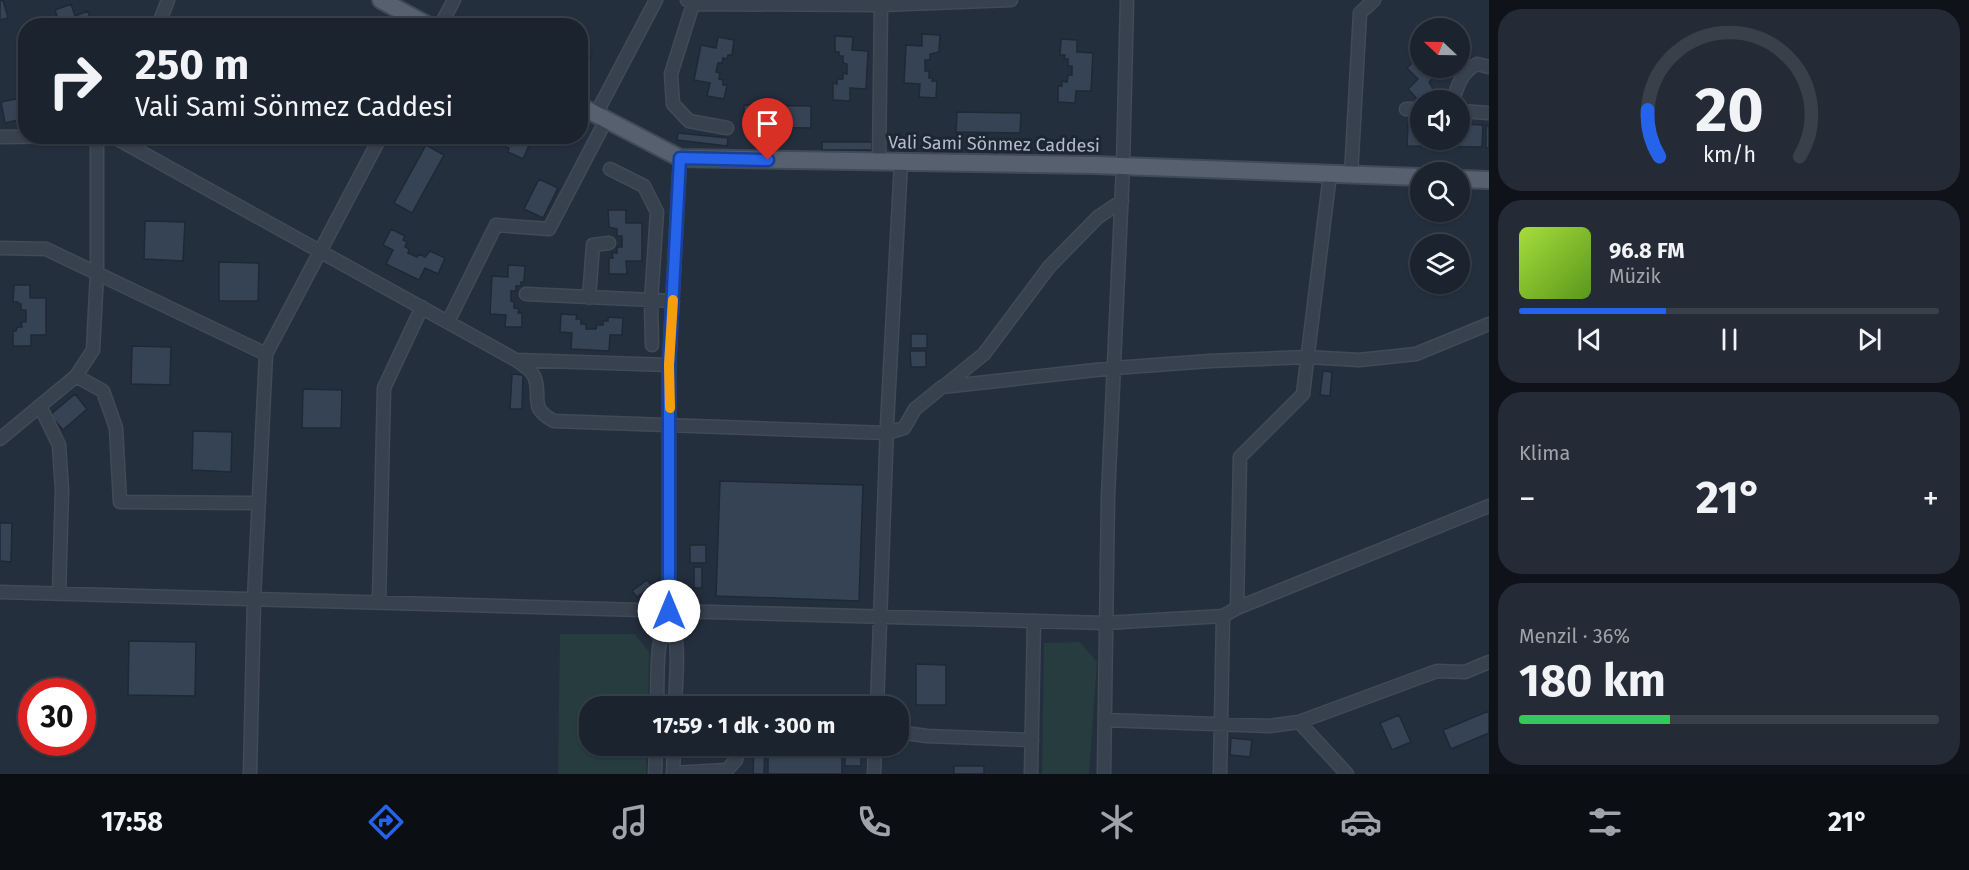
<!DOCTYPE html>
<html lang="tr">
<meta charset="utf-8">
<style>
body{margin:0;font-family:"Fira Sans",sans-serif;background:#242b36;color:#f1f3f6;height:100vh;display:flex;flex-direction:column;font-size:22px;white-space:nowrap}
*{box-sizing:border-box;margin:0}
p{font-size:20px;color:#a0a4aa}
.icon{flex:none;width:33px;height:33px;fill:none;stroke:currentColor;stroke-width:2;stroke-linecap:round;stroke-linejoin:round}
.map{position:relative;flex:1;overflow:hidden}
.details{display:flex;flex-direction:column;gap:9px;padding:9px;background:#0f1319;width:480px}
.details>*{flex:none}
.hud{position:absolute;left:18px;top:18px;width:570px;height:126px;border-radius:24px;box-shadow:0 2px 4px #0004,0 0 0 2px #39404a;background:#1b232e;color:#f1f3f6;overflow:hidden}
.needle{width:39px;rotate:292deg}
.buttons{position:absolute;left:1410px;top:18px;display:grid;gap:12px}
.buttons a{display:grid;place-items:center;width:60px;height:60px;border-radius:50%;background:#1b232e;box-shadow:0 2px 4px #0004,0 0 0 2px #39404a;font-size:30px}
.speed{position:absolute;left:18px;top:678px;display:flex;gap:12px;font-size:30px;font-weight:700;text-align:center}
.speed>*{display:grid;place-content:center;width:78px;height:78px;border-radius:50%;background:#1b232e;box-shadow:0 2px 4px #0004,0 0 0 2px #39404a;line-height:1}
.speed .limit{border:9px solid #d22;background:#fff;color:#111}
.pin{position:absolute;display:grid;place-items:center;width:51px;height:51px;color:#fff;margin:-62px -26px;border-radius:50% 50% 50% 0;rotate:-45deg;box-shadow:0 0 6px #0007}
.pin .icon{rotate:45deg}
.me{position:absolute;width:66px;margin:-33px;rotate:0deg;stroke-linejoin:round;filter:drop-shadow(0 0 4px #0008)}
.turn{display:flex;align-items:center;gap:21px;height:126px;padding:0 18px;font-size:27px}
.turn .icon{width:78px;height:78px;stroke-width:2.5}
.turn b{display:block;font-size:42px;line-height:51px}
.big{font-size:45px;font-weight:700;line-height:1.1}
.details .widget{flex:1;display:flex;flex-direction:column;justify-content:center;gap:9px;min-width:0;padding:0 21px;border-radius:24px;background:#242b36}
.details .dial{align-items:center;gap:0}
.dial svg{height:156px;overflow:visible;fill:none;stroke:#39404a;stroke-width:7;stroke-linecap:round;text-anchor:middle}
.dial text{fill:#f1f3f6;stroke:none}
.song{display:flex;align-items:center;gap:18px}
.cover{width:72px;height:72px;border-radius:9px;background:linear-gradient(135deg,hsl(80 70% 55%),hsl(90 70% 35%))}
.played{height:6px;border-radius:3px;background:linear-gradient(90deg,#2563eb 35%,#39404a 35%)}
.keys{display:flex;justify-content:space-around;direction:ltr}
.heat{display:flex;justify-content:space-between;align-items:center;font-size:33px;direction:ltr}
.charge{height:9px;border-radius:4px;background:linear-gradient(90deg,#34c759 36%,#39404a 0)}
.trip{position:absolute;left:579px;top:696px;width:330px;height:60px;border-radius:24px;background:#1b232e;box-shadow:0 2px 4px #0004,0 0 0 2px #39404a;font-weight:700;line-height:60px;text-align:center}
.menu{display:flex;height:96px;justify-content:space-around;align-items:center;background:#0b0e12;color:#a0a4aa}
.menu .icon{width:42px;height:42px}
.menu .on{color:#2563eb}
.menu b{font-size:27px;color:#f1f3f6}
main{display:flex;flex:1;min-height:0}
.map>svg:first-child{display:block}
</style>
<main>
<div class="map">
<svg width="1489" height="774" viewBox="0 0 1489 774">
<rect width="100%" height="100%" fill="#242f3e"/>
<path fill="#263c3f" d="M560 634H635L649 652 648 706H590V746H646V774H558Z
M1080 642 1097 662 1089 774H1042L1044 643Z"/>
<path fill="#364354" stroke="#1f2835" stroke-width="1.5" d="M3 0 8 18 0 20V1Z
M71 4 75 16 88 11 92 26 60 25 55 10Z
M922 34 940 35 939 52 930 54V60H925V71H929V78H933L932 81H937L936 98 919 97 920 84 904 83 906 45 922 46Z
M835 36 853 37 852 50 868 51 866 89 850 88V101L833 100V83L837 84V79H843V73L847 74V64L843 63V56H839V52H835Z
M718 37 734 40 732 55H728L727 59 723 58 722 63H718L716 72 720 73 719 79 723 80V85H727L724 99 707 96 710 83 694 80 701 45 716 48Z
M1061 39 1077 40V52L1093 53 1091 91H1076L1075 103 1058 102V86H1062V81L1067 82 1068 75H1072V66H1068V59H1064L1065 55H1060Z
M580 49 592 54 582 74 580 73Z
M1420 55V68H1436L1431 73 1434 77 1429 82 1433 89 1420 102 1408 89 1418 79 1407 68Z
M26 97V118L5 123 1 102Z
M744 105 811 106V128L744 127Z
M957 112 1021 113 1020 133 956 132Z
M1408 123H1420V140H1460V124L1483 125 1482 147 1407 146Z
M1486 126H1489V148H1486Z
M678 133 728 138 727 146 677 140Z
M520 136 519 139 530 143 523 159 508 152 509 148 506 147 508 142 503 140 504 136Z
M822 142H872V150H822Z
M426 145 444 155 412 213 394 203Z
M539 179 558 188 543 218 524 209Z
M608 210H626V223H642V261H626L627 274H609V258H613L612 253H617V247H622V236H617V229L609 227Z
M145 221 185 222 183 261 144 259Z
M391 229 405 236 403 240 407 242 405 247 409 249 408 253 417 257 419 254 425 257 430 251 445 258 438 274 425 268 419 280 386 264 393 250 383 245Z
M219 262 259 263 258 301H219Z
M508 265 525 266 524 282H521V286H516V291H511V301L514 302V308L519 309 518 313H522V327H505L506 315 490 314 492 276 508 277Z
M14 285H30V298H46V335H31V346H13V331H16L17 327H22L21 322H26V310H21V304H19L18 302H13Z
M561 314 577 315 576 319H581V324H586V329H596L597 325H603V321H608V317L623 318 622 335H610L609 351 571 349 572 333 560 332Z
M911 334H927V348H911Z
M132 346 171 347 170 385 131 384Z
M910 351H926V367H911Z
M1323 371 1332 372 1330 396 1320 395Z
M512 374 523 375 522 409H510Z
M303 389 342 390 341 428H302Z
M75 394 87 409 63 430 50 415Z
M193 431 232 432 231 472 192 470Z
M720 481 863 485 859 601 716 596Z
M0 523H12L11 562 0 561Z
M690 545H706V563H690Z
M694 567H702V588H694Z
M647 580 652 586 637 597 632 591Z
M129 641 196 642 195 696 128 695Z
M916 664 946 665V705H916Z
M1489 711V733L1451 749 1443 730Z
M1399 715 1411 742 1392 750 1380 723Z
M1231 738 1252 740 1250 757 1230 755Z
M754 746H765L764 774H753Z
M768 746H842V774H768Z
M845 746 861 747V766H845Z
M954 766H984V774H954Z"/>
<g fill="none" stroke-linecap="round" stroke-linejoin="round">
<defs>
<path id="minor" d="M687 0 693 4 881 5 1011 0
M693 4 671 74 673 104 689 121 727 128
M158 26 168 0
M440 26 454 0
M1453 100C1458 84 1462 72 1477 64L1489 67
M1406 109H1420
M1460 111 1489 113
M596 114 656 0
M112 136 516 360 669 365
M0 137 80 136
M879 162 881 5
M610 169 644 186 657 212 651 301 652 345
M1351 175 1360 13 1374 0
M0 248 46 249 266 354
M526 294 673 301
M589 298 593 245 609 243
M448 322 496 225 549 229 606 120
M516 360C522 364 531 370 534 376 543 397 527 407 554 421L887 433 904 428 915 409 942 387 1114 368 1210 361 1307 357 1359 360 1416 354 1489 324
M76 376 103 391 116 428 120 502 259 503
M943 387 984 354 1049 267 1098 217 1122 201
M40 406 59 445 62 490 59 594
M0 439 76 376 93 350 97 273V136
M0 592 1105 623 1223 616 1237 608 1489 506
M379 603 384 388 422 307
M1237 608 1240 457 1303 394 1330 174
M657 706C658 674 655 641 669 611
M675 706C676 674 681 642 669 611V365L680 158
M877 706 887 425 901 162
M1105 720 1269 726 1299 722 1437 671 1465 672 1489 662
M1299 722 1347 774
M898 732 927 736 1032 740
M673 773 727 770 736 760 739 746
M250 774 254 599 266 354 381 136
M655 774 656 746
M673 774 674 746
M874 774 875 746
M1031 774 1034 621
M1104 774 1108 496 1123 166 1127 0
M1220 774 1223 616"/>
<path id="major" d="M381 0 429 26
M580 106 680 158 1094 165 1420 177
M1460 179 1489 180"/>
</defs>
<use href="#minor" stroke="#414a57" stroke-width="15"/>
<use href="#major" stroke="#414a57" stroke-width="20"/>
<use href="#minor" stroke="#38414e" stroke-width="12"/>
<use href="#major" stroke="#56606e" stroke-width="16"/>
</g>
<g fill="none" stroke-linecap="round" stroke-linejoin="round">
<defs>
<path id="route" d="M669 611V365L680 158 768 160"/>
</defs>
<use href="#route" stroke="#184099" stroke-width="15"/>
<use href="#route" stroke="#2563eb" stroke-width="10"/>
<path stroke="#f59e0b" stroke-width="10" d="M670 408 669 365 673 300"/>
</g>
<g text-anchor="middle" dominant-baseline="central" stroke-width="6" stroke-linejoin="round" paint-order="stroke">
<g font-size="18" fill="#b4bcc9" stroke="#1d2633">
<text transform="translate(994 144) rotate(1)">Vali Sami Sönmez Caddesi</text>
</g>
</g>
</svg>
<div class="buttons">
<a><svg class="needle" viewBox="-14 -14 28 28"><path d="M0-13l5 13h-10z" fill="#e53935"/><path d="M0 13l5-13h-10z" fill="#a0a4aa"/></svg></a>
<a><svg class="icon" aria-label="sound" viewBox="0 0 24 24"><path d="M4 9h4l5-4v14l-5-4H4zM17 9q2 3 0 6"/></svg></a>
<a><svg class="icon" aria-label="search" viewBox="0 0 24 24"><circle cx="10" cy="10" r="6"/><path d="M15 15l6 6"/></svg></a>
<a><svg class="icon" aria-label="layers" viewBox="0 0 24 24"><path d="M12 4l9 5-9 5-9-5zM3 14l9 5 9-5"/></svg></a>
</div>
<div class="speed"><div class="limit">30</div></div>
<div class="pin" style="left:768px;top:160px;background:#d93025"><svg class="icon" aria-label="arrive" viewBox="0 0 24 24"><path d="M6 21V4h12l-3 4 3 4H6"/></svg></div>
<svg class="me" style="left:669px;top:611px" viewBox="-20 -20 40 40"><circle r="19" fill="#fff"/><path d="M0-13L10 11 0 6-10 11z" fill="#2563eb"/></svg>
<div class="trip">17:59 · 1 dk · 300 m</div>
<div class="hud">
<div class="turn"><svg class="icon" aria-label="right" viewBox="0 0 24 24"><path d="M7 20v-9h11M14 6l5 5-5 5"/></svg><div><b>250 m</b>Vali Sami Sönmez Caddesi</div></div>
</div>
</div>
<section class="details">
<div class="widget dial"><svg viewBox="0 0 100 80">
<path d="M14 69A42 42 0 1 1 86 69"/>
<path d="M14 69A42 42 0 0 1 8 45" stroke="#2563eb"/>
<text x="50" y="56" font-size="32" font-weight="700">20</text>
<text x="50" y="72" font-size="11">km/h</text>
</svg></div>
<div class="widget">
<div class="song"><i class="cover"></i><div><b>96.8 FM</b><p>Müzik</p></div></div>
<div class="played"></div>
<div class="keys"><svg class="icon" aria-label="previous" viewBox="0 0 24 24"><path d="M18 5L8 12l10 7zM5 5v14"/></svg><svg class="icon" aria-label="pause" viewBox="0 0 24 24"><path d="M8 5v14M16 5v14"/></svg><svg class="icon" aria-label="next" viewBox="0 0 24 24"><path d="M6 5l10 7-10 7zM19 5v14"/></svg></div>
</div>
<div class="widget"><p>Klima</p>
<div class="heat"><a>−</a><b class="big">21°</b><a>+</a></div>
</div>
<div class="widget"><p>Menzil · 36%</p><b class="big">180 km</b><div class="charge"></div></div>
</section>
</main>
<nav class="menu">
<b>17:58</b>
<svg class="icon on" aria-label="directions" viewBox="0 0 24 24"><path d="M12 3l9 9-9 9-9-9zM9 14v-3h6M13 9l2 2-2 2"/></svg>
<svg class="icon" aria-label="music" viewBox="0 0 24 24"><path d="M9 18V5l10-2v13"/><circle cx="6" cy="18" r="3"/><circle cx="16" cy="16" r="3"/></svg>
<svg class="icon" aria-label="phone" viewBox="0 0 24 24"><path d="M5 4h4l2 5-3 2q2 4 5 5l2-3 5 2v4C11 20 4 13 5 4z"/></svg>
<svg class="icon" aria-label="climate" viewBox="0 0 24 24"><path d="M12 3v18M4 7l16 10M4 17L20 7"/></svg>
<svg class="icon" aria-label="car" viewBox="0 0 24 24"><path d="M5 17H2v-5l4-1 3-4h7l3 4 3 1v5h-3M9 17h6M6 11h13"/><circle cx="7" cy="17" r="2"/><circle cx="17" cy="17" r="2"/></svg>
<svg class="icon" aria-label="filters" viewBox="0 0 24 24"><path d="M4 7h16M4 17h16"/><circle cx="9" cy="7" r="2"/><circle cx="15" cy="17" r="2"/></svg>
<b>21°</b>
</nav>
